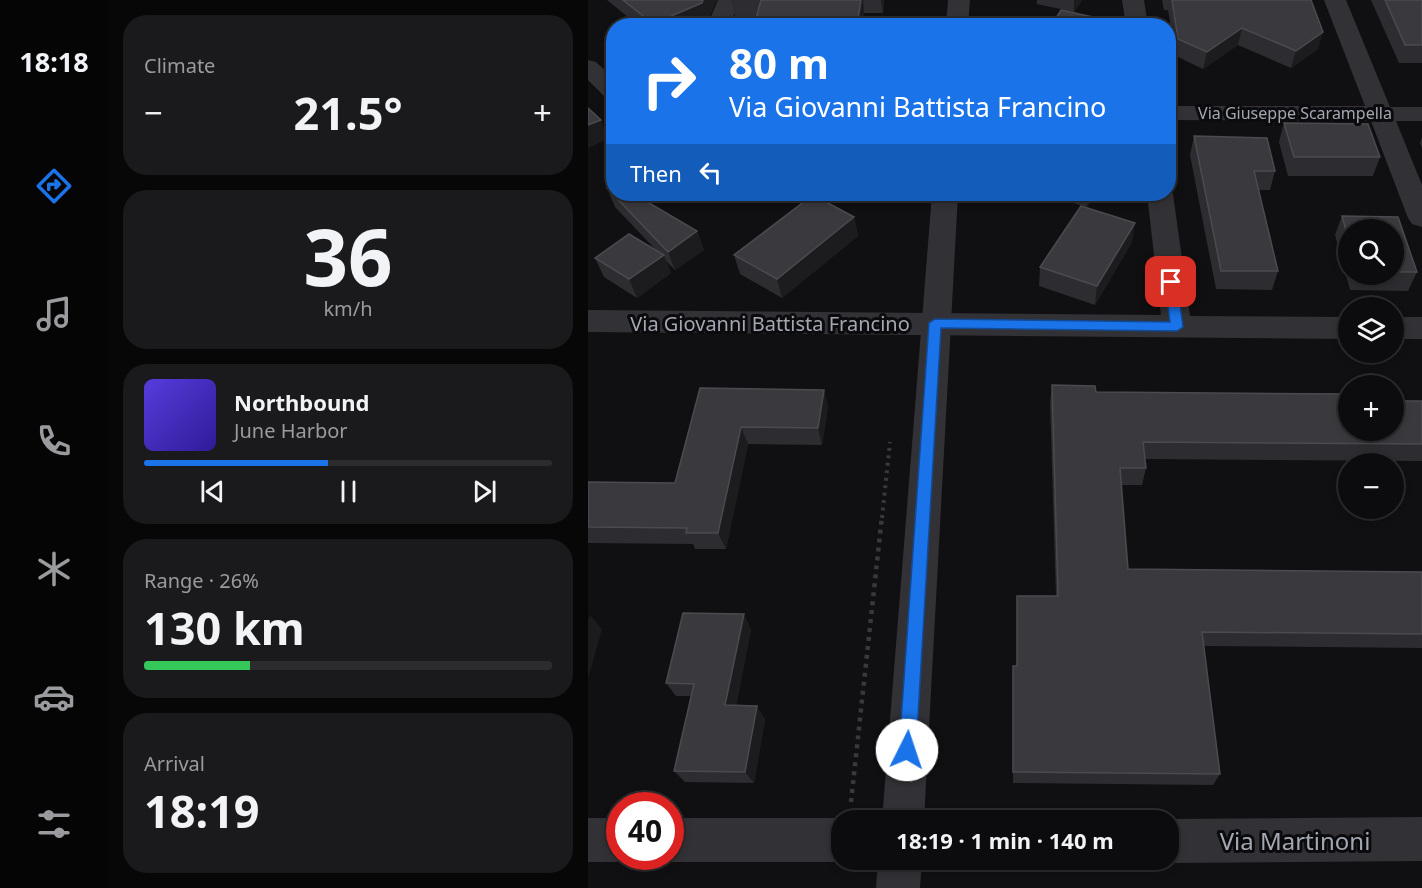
<!DOCTYPE html>
<meta charset="utf-8">
<style>
body{margin:0;font-family:"Noto Sans",sans-serif;background:#1a1a1c;color:#f1f3f6;height:100vh;display:flex;flex-direction:column;font-size:22px;white-space:nowrap}
*{box-sizing:border-box;margin:0}
p{font-size:20px;color:#9a9b9e}
.icon{flex:none;width:33px;height:33px;fill:none;stroke:currentColor;stroke-width:2;stroke-linecap:round;stroke-linejoin:round}
.map{position:relative;flex:1;overflow:hidden}
.details{display:flex;flex-direction:column;gap:15px;padding:15px;background:#070708;width:480px}
.details>*{flex:none}
.banner{position:absolute;left:18px;top:18px;width:570px;height:183px;border-radius:24px;box-shadow:0 3px 9px #0003,0 0 0 2px #2c2c2e;background:#1a73e8;color:#fff;overflow:hidden}
.controls{position:absolute;left:750px;top:219px;display:grid;gap:12px}
.controls a{display:grid;place-items:center;width:66px;height:66px;border-radius:50%;background:#0c0c0e;box-shadow:0 3px 9px #0003,0 0 0 2px #2c2c2e;font-size:30px}
.speed{position:absolute;left:18px;top:792px;display:flex;gap:12px;font-size:30px;font-weight:700;text-align:center}
.speed>*{display:grid;place-content:center;width:78px;height:78px;border-radius:50%;background:#0c0c0e;box-shadow:0 3px 9px #0003,0 0 0 2px #2c2c2e;line-height:1}
.speed .limit{border:9px solid #d22;background:#fff;color:#111}
.pin{position:absolute;display:grid;place-items:center;width:51px;height:51px;color:#fff;margin:-26px;border-radius:12px;box-shadow:0 3px 9px #0006}
.me{position:absolute;width:66px;margin:-33px;rotate:4deg;stroke-linejoin:round;filter:drop-shadow(0 0 4px #0008)}
.turn{display:flex;align-items:center;gap:21px;height:126px;padding:0 24px;font-size:27px}
.turn .icon{width:78px;height:78px;stroke-width:2.5}
.turn b{display:block;font-size:42px;line-height:51px}
.then{display:flex;align-items:center;height:57px;padding:0 24px;background:#0003;gap:12px;font-size:22px}
.big{font-size:45px;font-weight:700;line-height:1.1}
.details .tile{flex:1;display:flex;flex-direction:column;justify-content:center;gap:9px;min-width:0;padding:0 21px;border-radius:24px;background:#1a1a1c}
.details .dial{align-items:center;gap:0}
.dial b{font-size:78px;line-height:1}
.song{display:flex;align-items:center;gap:18px}
.cover{width:72px;height:72px;border-radius:9px;background:linear-gradient(135deg,hsl(250 70% 55%),hsl(250 70% 35%))}
.played{height:6px;border-radius:3px;background:linear-gradient(90deg,#1a73e8 45%,#2c2c2e 45%)}
.keys{display:flex;justify-content:space-around;direction:ltr}
.heat{display:flex;justify-content:space-between;align-items:center;font-size:33px;direction:ltr}
.charge{height:9px;border-radius:4px;background:linear-gradient(90deg,#34c759 26%,#2c2c2e 0)}
.trip{position:absolute;left:243px;top:810px;width:348px;height:60px;border-radius:24px;background:#0c0c0e;box-shadow:0 3px 9px #0003,0 0 0 2px #2c2c2e;font-weight:700;line-height:60px;text-align:center}
main{display:flex;flex:1;min-height:0}
.tab-bar{display:flex;flex-direction:column;width:108px;justify-content:space-around;align-items:center;background:#050506;color:#9a9b9e}
.tab-bar .icon{width:42px;height:42px}
.tab-bar .on{color:#1a73e8}
.tab-bar b{font-size:27px;color:#f1f3f6}
.map>svg:first-child{display:block}
</style>
<main>
<nav class="tab-bar">
<b>18:18</b>
<svg class="icon on" aria-label="directions" viewBox="0 0 24 24"><path d="M12 3l9 9-9 9-9-9zM9 14v-3h6M13 9l2 2-2 2"/></svg>
<svg class="icon" aria-label="music" viewBox="0 0 24 24"><path d="M9 18V5l10-2v13"/><circle cx="6" cy="18" r="3"/><circle cx="16" cy="16" r="3"/></svg>
<svg class="icon" aria-label="phone" viewBox="0 0 24 24"><path d="M5 4h4l2 5-3 2q2 4 5 5l2-3 5 2v4C11 20 4 13 5 4z"/></svg>
<svg class="icon" aria-label="climate" viewBox="0 0 24 24"><path d="M12 3v18M4 7l16 10M4 17L20 7"/></svg>
<svg class="icon" aria-label="car" viewBox="0 0 24 24"><path d="M5 17H2v-5l4-1 3-4h7l3 4 3 1v5h-3M9 17h6M6 11h13"/><circle cx="7" cy="17" r="2"/><circle cx="17" cy="17" r="2"/></svg>
<svg class="icon" aria-label="filters" viewBox="0 0 24 24"><path d="M4 7h16M4 17h16"/><circle cx="9" cy="7" r="2"/><circle cx="15" cy="17" r="2"/></svg>
</nav>
<section class="details">
<div class="tile"><p>Climate</p>
<div class="heat"><a>−</a><b class="big">21.5°</b><a>+</a></div>
</div>
<div class="tile dial"><b>36</b><p>km/h</p></div>
<div class="tile">
<div class="song"><i class="cover"></i><div><b>Northbound</b><p>June Harbor</p></div></div>
<div class="played"></div>
<div class="keys"><svg class="icon" aria-label="previous" viewBox="0 0 24 24"><path d="M18 5L8 12l10 7zM5 5v14"/></svg><svg class="icon" aria-label="pause" viewBox="0 0 24 24"><path d="M8 5v14M16 5v14"/></svg><svg class="icon" aria-label="next" viewBox="0 0 24 24"><path d="M6 5l10 7-10 7zM19 5v14"/></svg></div>
</div>
<div class="tile"><p>Range · 26%</p><b class="big">130 km</b><div class="charge"></div></div>
<div class="tile"><p>Arrival</p><b class="big">18:19</b></div>
</section>
<div class="map">
<svg width="834" height="888" viewBox="0 0 834 888">
<rect width="100%" height="100%" fill="#101012"/>
<g fill="none" stroke-linecap="round" stroke-linejoin="round">
<path stroke="#38393d" stroke-width="4" stroke-dasharray="3 4.5" stroke-linecap="butt" d="M294 518 302 442"/>
<path stroke="#38393d" stroke-width="4.5" stroke-dasharray="4 5" stroke-linecap="butt" d="M263 802 294 516"/>
<path fill="#323236" fill-rule="evenodd" d="M130 0H152L141 26H119Z
M534 0H556L560 26H538Z
M736 0H758L802 107H834V121H808L834 185V227L824 224 820 218 783 121 580 120V106H777Z
M0 60 8 62 26 79V100L18 98 0 80Z
M580 188 585 194 602 316 760 317V339L0 332V310L573 315 559 194H580Z
M806 317H834V339H806Z
M834 817V861L580 863 572 860H580V820H577L580 819Z
M0 818H32V856H45L32 862H0Z
M82 818H254L259 820H254V860H259L254 862H82L69 856H82Z"/>
<path fill="#323236" fill-rule="evenodd" d="M360 0H382L380 26H358Z
M344 194H370L336 820H294Z
M290 860H334L332 888H288Z"/>
</g>
<path fill="#2d2c30" fill-rule="evenodd" d="M19 0H129L119 21 109 26H51Z
M143 0H296L295 13H276L274 26H166L169 17H147Z
M449 0H494L486 12 449 4Z
M574 0H723L730 49 703 68 650 45 615 69 588 56 580 10H576Z
M783 0H834V63H811Z
M696 123 792 157 785 176H700L691 142Z
M606 136 687 171 682 190H671L690 271 684 290 628 289 602 155Z
M834 137V148L832 143Z
M26 148V194L109 231 116 250 87 270 78 261 83 273 49 298 16 277 7 258 68 250 27 207 19 188 25 181 18 166Z
M454 194H508L499 207Z
M754 216 810 217 829 272 820 291 762 290 747 235ZM760 230H806V274H760Z
M266 217 270 236 194 298 152 274 146 255Z
M544 242 507 305 451 286 452 267Z
M464 385 760 430 834 401V461L557 459 558 468 554 485H533L540 569 834 572V648L616 646 632 774 625 785 425 783V666H428L468 596 462 403Z
M112 388 236 390 240 407 234 445 160 444 138 549H107L105 544 0 543V482L87 483Z
M163 629 148 706 177 719 166 783 97 782 86 771 103 696H88L78 683Z"/>
<path fill="#1c1b1e" d="M115 0H129L119 21 109 26H65V24Z
M273 0H275L276 13 274 26H269Z
M293 0H296L295 13Z
M486 0H494L486 12Z
M654 28 650 45 615 69 619 52Z
M735 32 730 49 703 68 708 51Z
M13 120 20 139 0 148V125Z
M501 194H508L499 207Z
M266 217 270 236 194 298 189 279Z
M547 223 544 242 507 305 509 286Z
M109 231 116 250 87 270 80 252Z
M76 255 83 273 49 298 41 279Z
M236 390 240 407 234 445 230 428Z
M153 427 160 444 138 549 130 533Z
M156 614 163 629 146 718 137 705Z
M2 615 14 629 0 679V621Z
M169 706 177 719 166 783 157 772Z"/>
<path fill="#3a393e" stroke="#4a4b50" stroke-width="1.5" d="M35 0H115L114 3 65 24Z
M173 0H273L269 26H166Z
M584 0H723L735 32 708 51 654 28 619 52 590 39Z
M797 0H834V45H817Z
M473 10 514 19 510 26H463Z
M0 108 13 120 0 125Z
M696 123 780 124 792 157H706Z
M606 136 679 138 687 171H666L690 271H633Z
M26 148V166H18Z
M25 181H26V194H46L109 231 80 252 19 188Z
M225 195 266 217 189 279 146 255Z
M493 206 547 223 509 286 452 267Z
M754 216 810 217 829 272H806V230H760V238Z
M41 234 76 255 41 279 7 258Z
M464 385 507 386 508 392 760 394V430H806V401H834V444L555 442 558 468H532L540 569 834 572V634L614 632 632 774 425 772V666H429V596H470Z
M112 388 236 390 230 428 153 427 130 533H98L99 528 0 527V482L87 483Z
M95 613 156 614 137 705 169 706 157 772 86 771 106 684 78 683Z"/>
<path fill="#1a73e8" stroke="#114b97" stroke-width="1.5" d="M583 278 589 282 595 327 589 331 353 328 328 750 325 756 319 758 313 756 311 750 341 323 347 319 582 322 577 282Z"/>
<g text-anchor="middle" dominant-baseline="central" stroke-width="6" stroke-linejoin="round" paint-order="stroke">
<g font-size="16" fill="#a3a7b1" stroke="#0b0b0d">
<text x="707" y="113">Via Giuseppe Scarampella</text>
</g>
<g font-size="20" fill="#a3a7b1" stroke="#0b0b0d">
<text x="182" y="323">Via Giovanni Battista Francino</text>
</g>
<g font-size="24" fill="#a3a7b1" stroke="#0b0b0d">
<text x="707" y="840">Via Martinoni</text>
</g>
</g>
</svg>
<div class="controls">
<a><svg class="icon" aria-label="search" viewBox="0 0 24 24"><circle cx="10" cy="10" r="6"/><path d="M15 15l6 6"/></svg></a>
<a><svg class="icon" aria-label="layers" viewBox="0 0 24 24"><path d="M12 4l9 5-9 5-9-5zM3 14l9 5 9-5"/></svg></a>
<a>+</a>
<a>−</a>
</div>
<div class="speed"><div class="limit">40</div></div>
<div class="pin" style="left:583px;top:282px;background:#d93025"><svg class="icon" aria-label="arrive" viewBox="0 0 24 24"><path d="M6 21V4h12l-3 4 3 4H6"/></svg></div>
<svg class="me" style="left:319px;top:750px" viewBox="-20 -20 40 40"><circle r="19" fill="#fff"/><path d="M0-13L10 11 0 6-10 11z" fill="#1a73e8"/></svg>
<div class="trip">18:19 · 1 min · 140 m</div>
<div class="banner">
<div class="turn"><svg class="icon" aria-label="right" viewBox="0 0 24 24"><path d="M7 20v-9h11M14 6l5 5-5 5"/></svg><div><b>80 m</b>Via Giovanni Battista Francino</div></div>
<div class="then">Then<svg class="icon" aria-label="left" viewBox="0 0 24 24"><path d="M17 20v-9H6M10 6l-5 5 5 5"/></svg></div>
</div>
</div>
</main>
